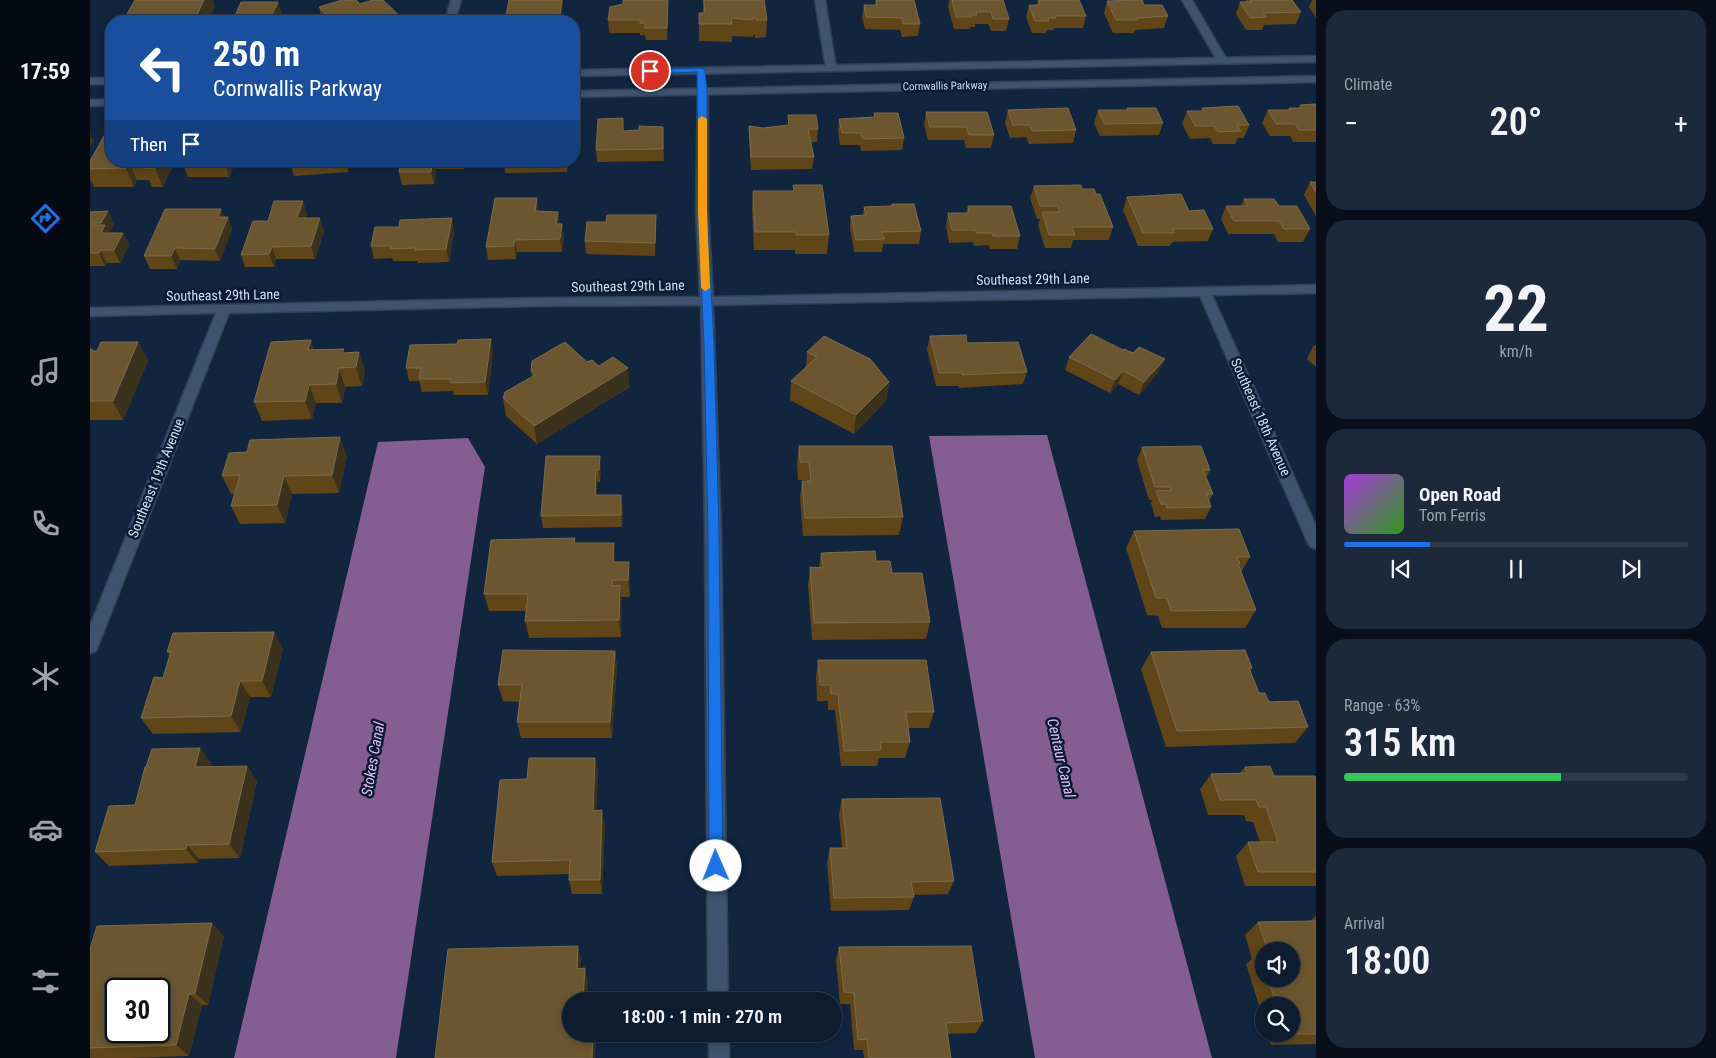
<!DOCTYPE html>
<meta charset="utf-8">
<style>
body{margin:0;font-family:"Roboto Condensed",sans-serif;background:#1c293b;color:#f1f3f6;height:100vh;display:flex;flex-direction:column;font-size:19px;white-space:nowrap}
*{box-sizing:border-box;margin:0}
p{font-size:16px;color:#9ba1aa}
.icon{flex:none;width:28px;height:28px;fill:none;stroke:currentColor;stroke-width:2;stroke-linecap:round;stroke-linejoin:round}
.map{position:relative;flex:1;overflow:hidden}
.drawer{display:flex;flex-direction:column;gap:10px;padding:10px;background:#080f1a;width:400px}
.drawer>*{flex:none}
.top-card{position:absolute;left:15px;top:15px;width:475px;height:152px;border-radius:20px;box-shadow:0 2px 8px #0003,0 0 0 1px #2e3a4b;background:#1a4fa0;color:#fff;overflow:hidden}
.controls{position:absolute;left:1165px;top:942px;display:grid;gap:10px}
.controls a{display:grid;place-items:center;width:45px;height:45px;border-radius:50%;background:#0e1c2f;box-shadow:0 2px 8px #0003,0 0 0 1px #2e3a4b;font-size:25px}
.speed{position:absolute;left:15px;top:978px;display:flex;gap:10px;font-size:25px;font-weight:700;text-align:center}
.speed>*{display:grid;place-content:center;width:65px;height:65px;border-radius:50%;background:#0e1c2f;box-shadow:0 2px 8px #0003,0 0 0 1px #2e3a4b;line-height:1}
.speed .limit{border:2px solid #111;border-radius:8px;background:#fff;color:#111}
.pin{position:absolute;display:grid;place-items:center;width:42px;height:42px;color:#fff;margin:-21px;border:2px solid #fff;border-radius:50%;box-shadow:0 1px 5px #0007}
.me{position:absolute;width:55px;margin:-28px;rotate:359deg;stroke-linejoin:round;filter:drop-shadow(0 0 4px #0008)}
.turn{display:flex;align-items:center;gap:18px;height:105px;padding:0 25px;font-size:22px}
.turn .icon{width:65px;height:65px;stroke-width:2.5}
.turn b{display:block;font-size:35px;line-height:42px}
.then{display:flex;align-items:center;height:48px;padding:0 25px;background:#0003;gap:10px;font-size:19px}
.big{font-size:38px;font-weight:600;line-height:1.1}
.drawer .card{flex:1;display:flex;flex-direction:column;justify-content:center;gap:8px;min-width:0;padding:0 18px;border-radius:20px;background:#1c293b}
.drawer .dial{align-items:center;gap:0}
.dial b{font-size:65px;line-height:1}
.song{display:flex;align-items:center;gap:15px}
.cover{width:60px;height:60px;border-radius:8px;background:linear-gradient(135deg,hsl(280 70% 55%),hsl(110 70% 35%))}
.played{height:5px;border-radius:2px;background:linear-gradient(90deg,#1a73e8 25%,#2e3a4b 25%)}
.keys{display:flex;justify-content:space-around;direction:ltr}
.heat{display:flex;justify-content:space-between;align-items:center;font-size:28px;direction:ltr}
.charge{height:8px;border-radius:4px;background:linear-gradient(90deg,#34c759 63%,#2e3a4b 0)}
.trip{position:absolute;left:472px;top:992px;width:280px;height:50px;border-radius:25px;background:#0e1c2f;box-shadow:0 2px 8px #0003,0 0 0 1px #2e3a4b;font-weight:600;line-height:50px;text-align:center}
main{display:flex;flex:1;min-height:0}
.dock{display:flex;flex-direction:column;width:90px;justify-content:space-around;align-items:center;background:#060b13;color:#9ba1aa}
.dock .icon{width:35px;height:35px}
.dock .current{color:#1a73e8}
.dock b{font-size:22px;color:#f1f3f6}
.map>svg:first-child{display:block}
</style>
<main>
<nav class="dock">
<b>17:59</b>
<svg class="icon current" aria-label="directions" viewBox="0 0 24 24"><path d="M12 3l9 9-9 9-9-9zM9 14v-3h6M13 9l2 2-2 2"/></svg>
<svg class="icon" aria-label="music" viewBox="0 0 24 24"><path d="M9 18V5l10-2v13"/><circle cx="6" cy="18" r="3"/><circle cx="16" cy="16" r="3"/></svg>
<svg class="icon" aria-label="phone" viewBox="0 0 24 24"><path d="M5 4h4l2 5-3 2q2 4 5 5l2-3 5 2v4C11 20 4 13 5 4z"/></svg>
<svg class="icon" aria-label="climate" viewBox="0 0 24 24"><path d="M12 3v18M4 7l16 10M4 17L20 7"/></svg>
<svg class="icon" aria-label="car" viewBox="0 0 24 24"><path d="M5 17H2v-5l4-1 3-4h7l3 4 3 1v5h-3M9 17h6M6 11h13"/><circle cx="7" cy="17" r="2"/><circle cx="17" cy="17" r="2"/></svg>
<svg class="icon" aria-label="filters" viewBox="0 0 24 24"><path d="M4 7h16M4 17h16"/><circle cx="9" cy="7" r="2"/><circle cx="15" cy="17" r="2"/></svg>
</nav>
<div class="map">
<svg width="1226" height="1058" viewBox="0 0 1226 1058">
<rect width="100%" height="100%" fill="#12253f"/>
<path fill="#845e93" d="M957 435 1122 1058H945L839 436Z
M378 438 395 467 306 1058H144L288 442Z"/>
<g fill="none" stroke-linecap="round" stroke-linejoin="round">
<defs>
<path id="street" d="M361 0H371L365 21H355Z
M725 0H735L746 68 741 71 736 68Z
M1092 0H1102L1137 60 1136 62H1128Z
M613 89 618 92V211L623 297 1226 285V293L1122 295 1226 526V549L1221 547 1218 543 1110 296 623 305 631 532 638 1001H618L615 532 611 305 447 306 139 313 8 646 6 651 0 653V626L126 313 0 316V308L447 298 610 297 606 211 608 92Z
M619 1034H639V1058H619Z"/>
<path id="secondary" d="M1226 56V62L484 76V70Z
M1226 76V82L484 97V91Z
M0 78H21V84H0Z
M21 99V105L0 106V100Z"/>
</defs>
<use href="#street" stroke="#323f55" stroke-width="3"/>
<use href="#secondary" stroke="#323f55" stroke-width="3"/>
<use href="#street" fill="#3d536f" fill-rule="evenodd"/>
<use href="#secondary" fill="#3d536f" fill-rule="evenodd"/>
</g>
<path fill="#5f4518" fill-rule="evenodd" d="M578 0 577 40H556L555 35H550V33H519L518 20Z
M613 0H674L677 20 676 37 665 38V35H663V37L642 36V42L609 41V13H613Z
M786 0 830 24 828 36 812 37 810 30 775 29 772 17 774 5H785Z
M859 0H913L919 19 916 31H901L898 24H885V27H880V29H864L858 7Z
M948 0 996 16 993 28H964L963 30H957L956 33H942L936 17 939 5H947Z
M1156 0H1202L1211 12 1206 24 1174 25 1172 30H1156L1146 14 1150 2H1155Z
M1222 0H1226V18L1219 7Z
M1017 1 1054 5 1078 16 1074 28 1045 30 1044 33H1023L1014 13Z
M270 4 314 20 315 21H234L232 19 229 7Z
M1226 104V142H1203L1200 136H1180L1172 123 1178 110H1198L1199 108H1209L1210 105Z
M1037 108 1073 123 1069 135 1010 136 1004 123 1008 110H1036Z
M1112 108 1159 125 1154 138H1148L1145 144H1123L1120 138 1100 139 1092 124 1097 111H1112Z
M918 110 986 130 983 143 939 144 936 137 920 138 915 123Z
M836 112 904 135 901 148H876L874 140H838L834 125Z
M784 113 814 138 812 150 771 151 770 145H750L748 131 749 119 784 117Z
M698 115 728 129 727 142H720L724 157 722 169 661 170 659 139V126L673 128 698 126Z
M573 127 574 161 507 162 506 150 534 131 549 130Z
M0 161H85L73 187H62L59 180H47L44 187H4L0 179Z
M94 161H174L171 168H143L139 177H98L93 164Z
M201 161H261L258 172 204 176 200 163Z
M310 161H375L374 169H346L344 184 312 185 309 172 311 162H310Z
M414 161H478L477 172 415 173Z
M1220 182H1226V216L1214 195Z
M703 185 739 235 737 254H705V250H664L662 209 663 191H703Z
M944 186 992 189 1006 194 1023 227 1019 240H983L981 248H955L948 225 950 219H947L940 198Z
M1037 197 1099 211 1123 229 1118 241 1082 242 1080 246H1048L1033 210Z
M1154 199 1189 206 1220 229 1213 242H1188L1184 234H1138L1131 219 1136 206H1151Z
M802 204 831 231 829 244H793L792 252H764L760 228 761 216 773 215 774 207 801 206Z
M878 206 930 236 927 249H900L899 245 884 246 883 242 859 243 856 226 858 213H876Z
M131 209 134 217H138L142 229 130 261 90 260 87 269H60L54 256Z
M449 211 468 212 469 224H472L474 237 472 252H427L426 259 398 260 396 247Z
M0 212 24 224 19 233H33L39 245 30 263H17L15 266H0Z
M217 214 215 218 234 231 225 259H186L184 267H155L151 255Z
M566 215V227L565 256 496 254 495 241Z
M364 231 359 262 328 263V261H303L302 258 284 259 281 246Z
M840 336 877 343 937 372 933 384 869 388V386H846L837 349Z
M48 342 58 361 33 420H0V349L4 351H7Z
M1226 345V367L1217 359 1223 346Z
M224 350 255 353 269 352 275 371 272 386 255 387 252 403H226L222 419 172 421 164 402Z
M403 352 398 395H364L363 391 332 392 329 381H319L316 368Z
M717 352 799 382 796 401 764 434 700 400 701 381 716 368Z
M979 357 1069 372 1049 395 1028 384 1020 393 975 370Z
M497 362 509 366 540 387 447 444 416 416 413 398 442 377 441 371Z
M709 446 813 517 809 535 713 536 710 499 712 481H717V480H708L707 464Z
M1052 447 1120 470 1116 478 1123 494 1119 501 1121 507 1115 519 1071 520 1070 516 1065 517 1061 503 1062 500H1059L1047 460Z
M257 456 249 493 202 494 195 523 150 524 141 506 145 494H141L132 476Z
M456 456 511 468 510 482H507V495L533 507 532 527 453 528 451 516Z
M1044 531 1160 557 1151 572 1166 610 1155 628H1072L1068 616 1057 615 1036 548Z
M485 538V543L525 560V562L540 580V597H531V637L439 638 435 621 436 611H399L394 594Z
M731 553 786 561 802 573 840 622 836 639 722 640 718 585 720 567H729Z
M184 632 193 649 181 697H160L151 732 63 734 51 718 73 678 80 655 77 652Z
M525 651 527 668 522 738H431L427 722 430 702 413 701 408 685Z
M1061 652 1162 668 1160 671 1169 693 1179 702 1218 727 1205 743 1076 747 1051 669Z
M728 660 844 712 839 728H818L820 742 815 758H789L787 766H751L745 710H738V701H727L726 677Z
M110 748 121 763 120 767 157 766 167 781 150 858 109 859 108 863 19 866 5 852 45 805 56 767Z
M505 758 508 773 506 811 515 825 512 894H482L479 880V874L407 876 402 862 437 779Z
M1155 767 1184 776 1226 779V886H1155L1146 856 1158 842H1170L1163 822 1156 821 1154 815H1118L1110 789 1121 774 1150 773Z
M752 799 864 881 858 894 823 895 824 897 819 910 741 911 737 863 740 848H752L749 814Z
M1226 916V1044L1181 1045 1178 1034H1201V1006H1174V1021L1156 964 1162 959 1155 935 1168 922 1220 921ZM1174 951H1201V979H1174Z
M134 936 118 1005H112L99 1056 40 1058H0V949Z
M749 947 893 1021 886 1033 857 1034 861 1058H774L773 1050H764L760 1004H750L746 960Z"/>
<path fill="#3b321e" d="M114 0H123L125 6 118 21H104Z
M472 0H473V8L472 21H469Z
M578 0V11L577 40V28Z
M188 2 192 14 188 21 181 17Z
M485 125 486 137 485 150 484 141Z
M0 133 4 141 0 148Z
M68 161H85L73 187 65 168Z
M136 161H140L143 168 139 177 135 164Z
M168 161H174L171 168Z
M255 161H261L258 172Z
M343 161H345L346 169 344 184 341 172Z
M372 161H375L374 169Z
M476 161H478L477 172Z
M39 162 47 180 44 187 36 168Z
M447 198 449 211 447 224 445 211Z
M213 201 217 214 211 231 207 218Z
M131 209 136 221 138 217 142 229 130 261 125 249 128 217Z
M18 211 24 224 19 233H11L14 228 11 223Z
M468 212 469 224H466Z
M230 218 234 231 225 259 221 246Z
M362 218 364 231 359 262 356 249Z
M472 224 474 237 472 252 470 239Z
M33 233 39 245 30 263 24 250Z
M425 240 427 252 426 259 424 246Z
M182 247 186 259 184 267 179 254Z
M85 248 90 260 87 269 81 256Z
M10 250 17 263 15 266 9 253Z
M401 339 403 352 398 395 395 382Z
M221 340 227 359 218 350Z
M48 342 58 361 33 420 23 401Z
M269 352 275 371 272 386 266 367Z
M1075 359 1069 372 1049 395 1054 382Z
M249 368 255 387 252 403 246 384Z
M538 368 540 387 447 444 444 426Z
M1033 371 1028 384 1020 393 1025 380Z
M799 382 796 401 764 434 766 415Z
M219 385 226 403 222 419 215 401Z
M250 437 257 456 249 493 242 475Z
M510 456 511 468 510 482 509 470Z
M506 470 507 482 506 508 505 495Z
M194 476 202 494 195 523 187 505Z
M531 495 533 507 532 527 531 515Z
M524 543 525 560V580L523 562Z
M539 562 540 580V597L538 580Z
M530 585 532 603 531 637 529 620Z
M184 632 193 649 181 697 172 681Z
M525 651 527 668 522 738 520 722Z
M150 681 160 697 151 732 141 716Z
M110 748 121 763 116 783 105 767Z
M505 758 508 773 505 826 503 811Z
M157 766 167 781 150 858 139 844Z
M512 810 515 825 512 894 510 880Z
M97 845 109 859 108 863 96 849Z
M122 923 134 936 118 1005 105 993Z
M488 946 491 959 490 981 487 969Z
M495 968 498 980 497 1001H493Z
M99 994 112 1005 99 1056 86 1045Z
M503 1034H506L505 1058H502Z"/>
<path fill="#6b562f" stroke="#7b6b4d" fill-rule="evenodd" d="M45 0H114L104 21H33Z
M252 0H266L270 4 283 0H293L314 20 309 21H243L229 7Z
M419 0H472L469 21H410L411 15H416Z
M533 0H578L577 28H555V23H550V20H518L520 7 533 4Z
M614 0H674L677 20H666V18H663V20L641 18 642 24H609V13H615Z
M786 0H824L830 24H813L812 18 776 17 774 5H787Z
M862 0H913L919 19H903L901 12H886L887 15H881L882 17H866Z
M948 0H989L996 16H965L966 18H958L959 21H945L939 5H950Z
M1052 0 1054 5H1072L1078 16 1047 18 1048 20H1026L1017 1Z
M1160 0H1202L1211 12 1173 13 1177 17 1160 18 1150 2H1161Z
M151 2H188L181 17H193L191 21H132L134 18H144Z
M1226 104V130H1209L1205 124H1186L1178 110H1200L1199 108H1212L1210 105Z
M1148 106 1159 125H1147L1151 131 1128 132 1124 126H1105L1097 111H1114L1112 108Z
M978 108 986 130 942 131 939 125H923L918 110Z
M1037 108H1066L1073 123 1014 124 1008 110H1038Z
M836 112H897L904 135H879L876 127H840Z
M784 113H808L814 138 773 139 771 133H752L749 119 785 117Z
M698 115H726L728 129H718L724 157H661L659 126 673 128 699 125Z
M533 118V131L549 130V126L573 127V149L506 150 508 119Z
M18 129H21V161H68L65 168H54L58 162H39L36 168 0 169V161Z
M94 161H136L135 164H93Z
M201 161H226L200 163Z
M311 161H343L341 172H309Z
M1220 182H1226V192Z
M703 185H732L739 235H706V232H665L663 191H704Z
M991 185 992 189H1004L1006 194H1010L1023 227H982L985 235H959L952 212H970L968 206H950L944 186Z
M1091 194 1099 211 1114 210 1123 229H1083L1085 233H1053L1037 197Z
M405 198H447L445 211 468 212 466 224H472L470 239 425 240 424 246 396 247Z
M1154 199H1184L1189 206H1207L1220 229H1194L1189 221H1144L1136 206H1158Z
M184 201H213L207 218H230L221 246 182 247 179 254 151 255 163 221H178Z
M802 204H824L831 231 792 232 794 239 766 240 761 216 776 215 774 207 802 206Z
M878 206H921L930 236H903L902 233H886V230H862L858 213H879Z
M75 209H131L128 217H138L125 249 85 248 81 256H54Z
M18 211 11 223H0V212Z
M517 215H566L565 243 495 241 497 222H516Z
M362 218 356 249 325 250 326 248 300 249 301 246H281L285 227H309L310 220Z
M0 225H15L11 233H33L24 250H10L9 253H0Z
M1001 334 1033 350 1034 349 1043 353 1049 347 1075 359 1054 382 1033 371 1025 380 979 357Z
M876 335 877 343 928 342 937 372 872 375V373H849L840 336Z
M734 336 780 359 799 382 766 415 701 381 727 357 717 352Z
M401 339 395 382 361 383V379H329L331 368H316L320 345 367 344 368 340Z
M221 340 218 350 254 349 252 353 269 352 266 367 249 368 246 384 219 385 215 401 164 402 181 342Z
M11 342H48L23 401H0V349H2V351H7Z
M475 342 497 362 502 360 509 366 523 357 538 368 444 426 413 398 415 392 445 375 441 371 442 361Z
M250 437 242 475 194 476 187 505 141 506 150 475 132 476 139 453 157 452 160 440Z
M709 446H802L813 517 715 518 712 481H721L719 462H710Z
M1111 446 1120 470H1113L1123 494H1117L1121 507 1077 508 1076 504H1071L1066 491 1081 490 1080 487H1065L1052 447Z
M456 456H510L509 470H506L505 495H531V515L451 516Z
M1149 529 1160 557H1147L1150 564H1148L1166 610 1081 611 1077 598H1066L1044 531Z
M485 538 484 543H524L523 562H539L538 580H522V586L530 585 529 620 435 621 438 594H394L401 540Z
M785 551 786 561H800L802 573H832L840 622 724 623 720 567 733 568 731 553Z
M184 632 172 681H150L141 716 51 718 64 677 73 678 81 651 77 652 83 633Z
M413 650 525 651 520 722H427L432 685H408Z
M1155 650 1162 668H1159L1169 693H1175L1179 702 1208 701 1218 727 1087 731 1061 652Z
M728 660H836L844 712H816L820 742H790L791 750 754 751 748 694H741L740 685H730Z
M110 748 105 767 157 766 139 844 97 845 96 849 5 852 19 806 45 805 55 767H56L62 749Z
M439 758H505L503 811 512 810 510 880H479L480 860 402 862 410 780 437 779Z
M1180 766 1184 776H1225L1226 779V872H1168L1158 842H1188L1176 807H1169L1166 800H1130L1121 774 1157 773 1155 767Z
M850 798 864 881 821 882 824 897 744 898 740 848H757L752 799Z
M1226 921V1034H1196H1201V1006H1187L1178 979H1201V951H1178L1168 922Z
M122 923 105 993 99 994 86 1045 0 1048V949L7 926ZM26 989H69V1031H26Z
M488 946 487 969 495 968 493 1001H481V1034H503L502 1058H345L358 949Z
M881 946 893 1021 856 1023 861 1058H779L777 1039 768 1040 764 993 754 992 749 947Z
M1170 952H1174V964Z"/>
<path fill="#1a73e8" stroke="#114b97" d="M611 68 615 70 617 92V211L624 343 629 532 633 866 631 871 626 873 621 871 619 866 618 532 614 343 608 211 607 72 560 74 557 71 560 69Z"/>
<path fill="#f59e0b" d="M612 116 617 119V211L620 288 615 291 611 288 608 211V119Z"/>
<g text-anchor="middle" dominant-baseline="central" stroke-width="5" stroke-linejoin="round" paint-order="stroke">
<g font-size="11" fill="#d2deef" stroke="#091c34">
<text transform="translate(855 86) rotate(-1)">Cornwallis Parkway</text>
</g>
<g font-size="14" fill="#d2deef" stroke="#091c34">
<text transform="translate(943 279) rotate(-1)">Southeast 29th Lane</text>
<text transform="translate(538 286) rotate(-1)">Southeast 29th Lane</text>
<text transform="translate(133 295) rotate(-1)">Southeast 29th Lane</text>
<text transform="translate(1171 417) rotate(66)">Southeast 18th Avenue</text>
<text transform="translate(66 478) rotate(-68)">Southeast 19th Avenue</text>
</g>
<g font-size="15" font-style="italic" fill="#eabdfc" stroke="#091c34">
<text transform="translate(971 758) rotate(77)">Centaur Canal</text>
<text transform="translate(283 759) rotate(-80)">Stokes Canal</text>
</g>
</g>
</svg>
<div class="controls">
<a><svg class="icon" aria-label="sound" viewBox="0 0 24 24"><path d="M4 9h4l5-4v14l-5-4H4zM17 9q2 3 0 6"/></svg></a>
<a><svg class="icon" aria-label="search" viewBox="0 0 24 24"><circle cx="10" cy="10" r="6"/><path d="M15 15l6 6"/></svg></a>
</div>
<div class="speed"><div class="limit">30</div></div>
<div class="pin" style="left:560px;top:71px;background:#d93025"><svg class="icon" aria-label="arrive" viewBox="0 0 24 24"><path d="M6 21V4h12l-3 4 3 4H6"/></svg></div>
<svg class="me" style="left:626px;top:866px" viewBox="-20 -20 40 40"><circle r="19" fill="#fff"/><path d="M0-13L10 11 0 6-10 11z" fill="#1a73e8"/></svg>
<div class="trip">18:00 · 1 min · 270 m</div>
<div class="top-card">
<div class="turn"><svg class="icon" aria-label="left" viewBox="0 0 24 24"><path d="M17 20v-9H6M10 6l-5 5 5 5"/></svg><div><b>250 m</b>Cornwallis Parkway</div></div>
<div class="then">Then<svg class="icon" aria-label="arrive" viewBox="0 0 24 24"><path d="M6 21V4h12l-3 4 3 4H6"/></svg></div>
</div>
</div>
<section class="drawer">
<div class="card"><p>Climate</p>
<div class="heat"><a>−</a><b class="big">20°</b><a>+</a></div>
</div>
<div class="card dial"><b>22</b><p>km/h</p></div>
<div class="card">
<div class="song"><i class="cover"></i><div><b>Open Road</b><p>Tom Ferris</p></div></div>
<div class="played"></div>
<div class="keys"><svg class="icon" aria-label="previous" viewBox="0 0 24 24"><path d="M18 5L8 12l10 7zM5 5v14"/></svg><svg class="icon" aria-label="pause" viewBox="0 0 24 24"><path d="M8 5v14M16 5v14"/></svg><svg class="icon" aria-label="next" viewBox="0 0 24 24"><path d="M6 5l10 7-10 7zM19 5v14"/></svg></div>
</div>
<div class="card"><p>Range · 63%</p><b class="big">315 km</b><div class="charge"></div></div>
<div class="card"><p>Arrival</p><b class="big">18:00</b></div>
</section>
</main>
